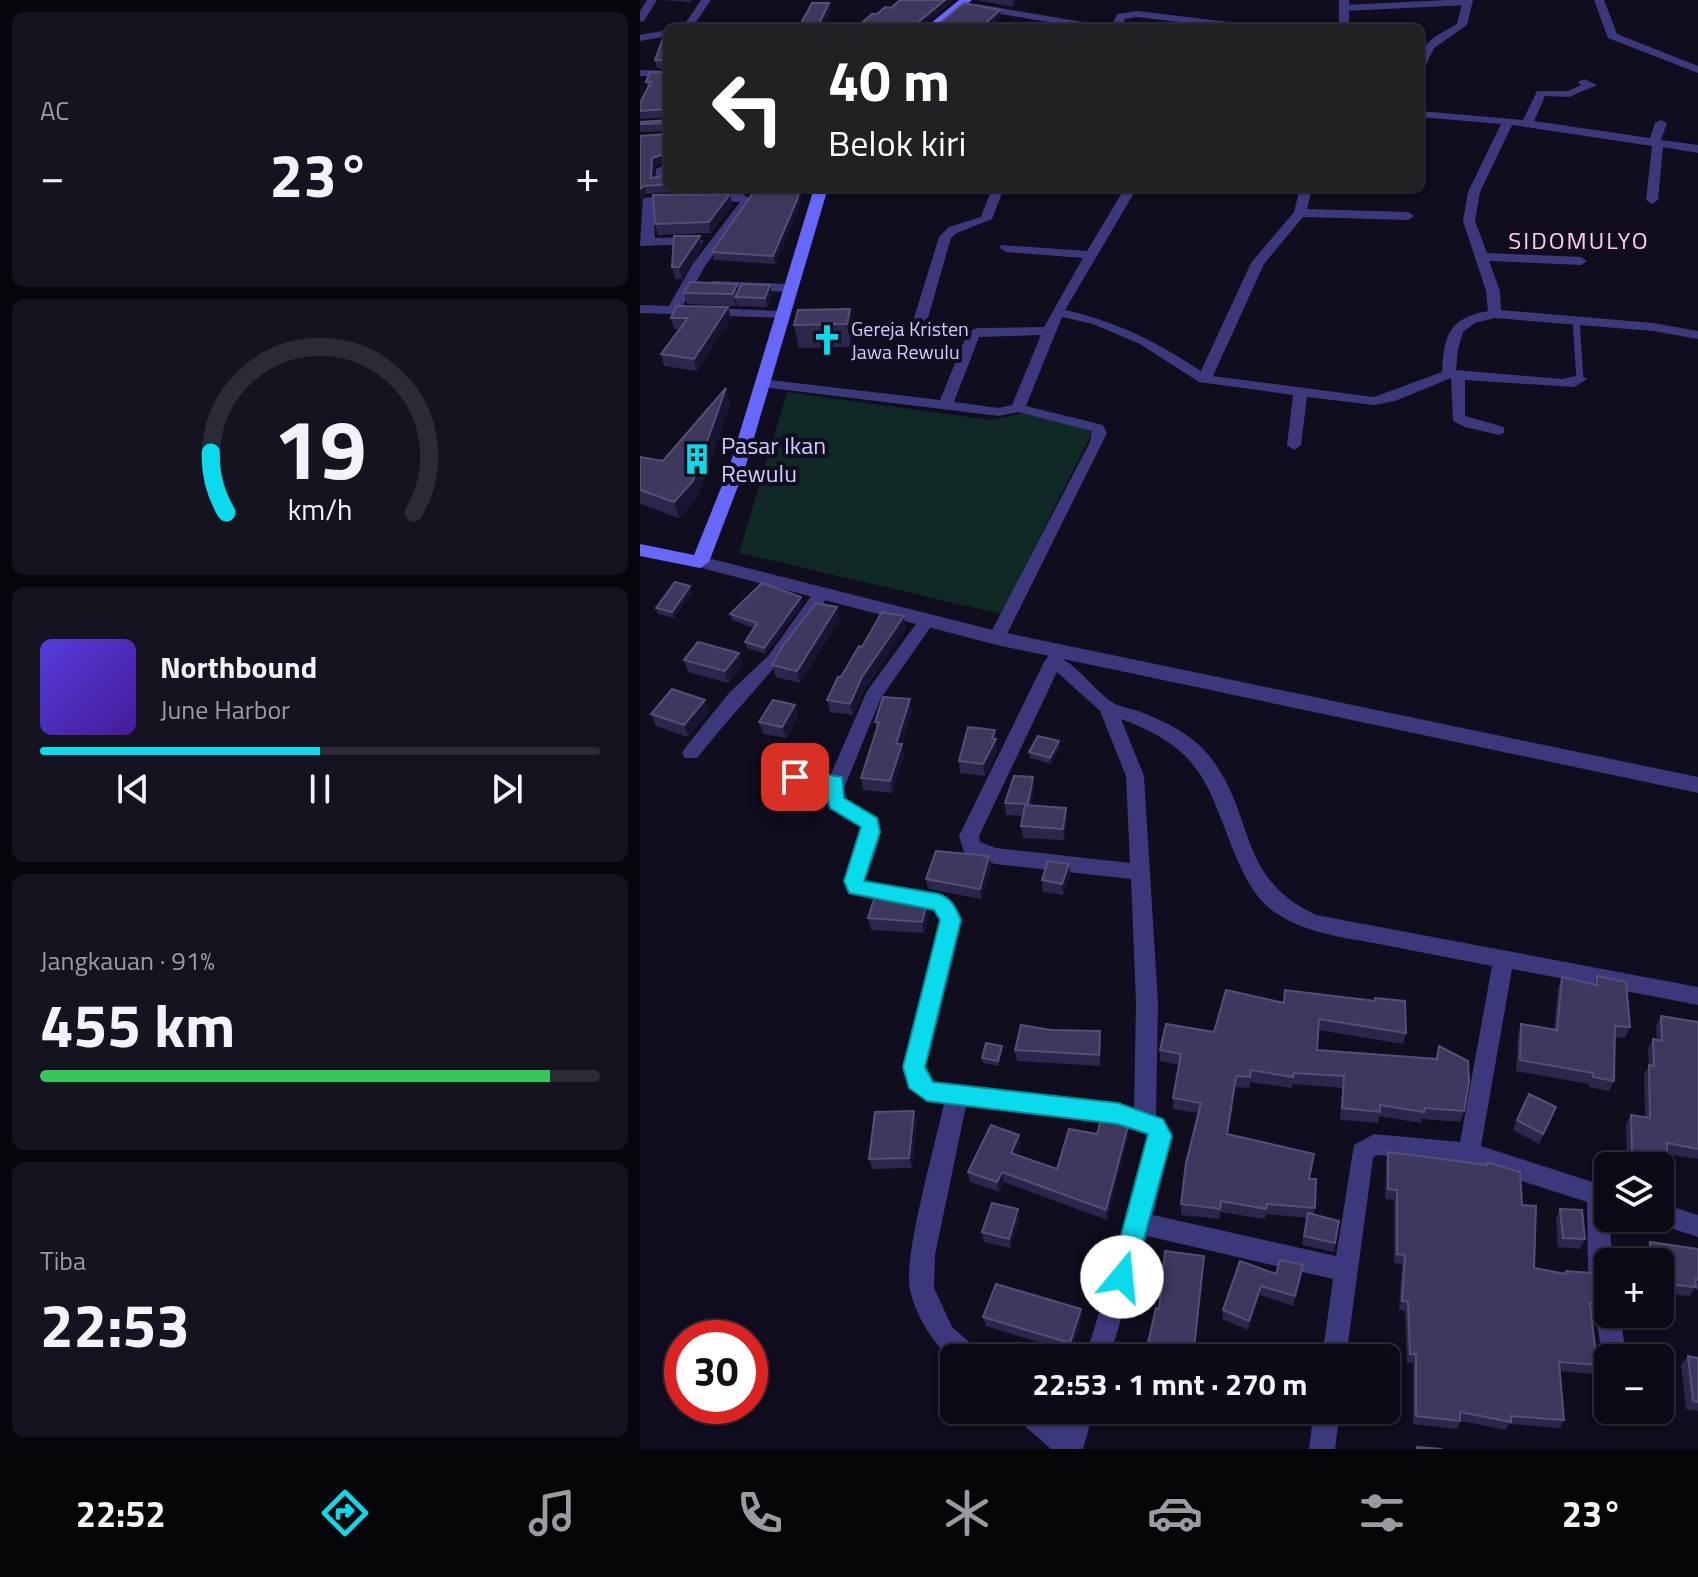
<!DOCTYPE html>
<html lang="id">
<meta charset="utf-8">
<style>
body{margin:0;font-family:"Titillium Web",sans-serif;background:#14131f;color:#f1f3f6;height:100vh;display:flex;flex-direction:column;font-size:30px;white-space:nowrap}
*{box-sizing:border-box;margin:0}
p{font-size:26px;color:#9a9aa1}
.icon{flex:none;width:44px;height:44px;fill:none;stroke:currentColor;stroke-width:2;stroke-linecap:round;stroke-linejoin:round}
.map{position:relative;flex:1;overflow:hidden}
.sheet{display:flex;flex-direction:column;gap:12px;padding:12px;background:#06060c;width:640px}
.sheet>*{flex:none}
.top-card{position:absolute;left:24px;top:24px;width:760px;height:168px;border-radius:12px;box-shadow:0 2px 6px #0004,0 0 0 2px #2b2b35;background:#202124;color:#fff;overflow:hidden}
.fabs{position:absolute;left:954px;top:1152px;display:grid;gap:16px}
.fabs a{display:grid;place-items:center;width:80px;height:80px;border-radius:12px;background:#0b0a16;box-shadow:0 2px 6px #0004,0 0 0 2px #2b2b35;font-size:40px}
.speed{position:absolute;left:24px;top:1320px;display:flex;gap:16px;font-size:40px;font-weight:700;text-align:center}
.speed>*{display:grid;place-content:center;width:104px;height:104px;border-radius:50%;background:#0b0a16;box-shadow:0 2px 6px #0004,0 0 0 2px #2b2b35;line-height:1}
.speed .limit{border:12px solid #d22;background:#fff;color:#111}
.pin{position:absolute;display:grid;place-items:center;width:68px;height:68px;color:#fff;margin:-34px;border-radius:16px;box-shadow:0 4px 12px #0006}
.me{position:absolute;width:88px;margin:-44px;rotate:17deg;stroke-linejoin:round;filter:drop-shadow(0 0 6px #0008)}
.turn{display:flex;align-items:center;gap:28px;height:168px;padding:0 32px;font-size:36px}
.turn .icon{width:104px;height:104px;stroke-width:2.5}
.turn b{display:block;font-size:56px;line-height:68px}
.big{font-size:60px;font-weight:700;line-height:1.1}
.sheet .card{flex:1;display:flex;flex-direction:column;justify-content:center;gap:12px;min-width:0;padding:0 28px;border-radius:12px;background:#14131f}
.sheet .dial{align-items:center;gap:0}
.dial svg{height:208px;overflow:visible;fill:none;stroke:#2b2b35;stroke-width:7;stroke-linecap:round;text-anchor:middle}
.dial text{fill:#f1f3f6;stroke:none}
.song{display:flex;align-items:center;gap:24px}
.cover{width:96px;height:96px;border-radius:12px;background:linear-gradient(135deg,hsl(250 70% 55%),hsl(260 70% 35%))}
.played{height:8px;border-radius:4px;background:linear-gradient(90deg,#09daec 50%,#2b2b35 50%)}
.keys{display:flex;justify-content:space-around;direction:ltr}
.heat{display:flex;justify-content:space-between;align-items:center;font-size:44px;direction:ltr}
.charge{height:12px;border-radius:6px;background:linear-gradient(90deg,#34c759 91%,#2b2b35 0)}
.trip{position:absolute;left:300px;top:1344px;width:460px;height:80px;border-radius:12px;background:#0b0a16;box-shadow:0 2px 6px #0004,0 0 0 2px #2b2b35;font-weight:700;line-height:80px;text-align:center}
.tabs{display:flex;height:128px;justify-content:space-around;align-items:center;background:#040409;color:#9a9aa1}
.tabs .icon{width:56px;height:56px}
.tabs .selected{color:#09daec}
.tabs b{font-size:36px;color:#f1f3f6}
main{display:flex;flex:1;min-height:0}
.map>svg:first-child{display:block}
</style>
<main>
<section class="sheet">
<div class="card"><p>AC</p>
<div class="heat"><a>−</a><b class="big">23°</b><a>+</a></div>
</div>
<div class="card dial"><svg viewBox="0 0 100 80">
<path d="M14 69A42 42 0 1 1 86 69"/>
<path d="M14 69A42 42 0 0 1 8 46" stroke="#09daec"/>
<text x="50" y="56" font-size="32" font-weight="700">19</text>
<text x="50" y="72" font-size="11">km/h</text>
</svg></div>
<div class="card">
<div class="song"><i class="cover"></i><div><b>Northbound</b><p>June Harbor</p></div></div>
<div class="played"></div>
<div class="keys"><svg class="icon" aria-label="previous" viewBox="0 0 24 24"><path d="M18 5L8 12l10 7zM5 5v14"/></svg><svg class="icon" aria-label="pause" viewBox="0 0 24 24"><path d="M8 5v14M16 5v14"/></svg><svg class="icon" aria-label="next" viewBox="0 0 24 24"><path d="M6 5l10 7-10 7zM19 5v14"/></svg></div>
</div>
<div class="card"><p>Jangkauan · 91%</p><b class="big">455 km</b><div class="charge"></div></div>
<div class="card"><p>Tiba</p><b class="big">22:53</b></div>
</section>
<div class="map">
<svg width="1058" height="1449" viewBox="0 0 1058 1449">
<rect width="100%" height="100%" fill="#0f0d1e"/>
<path fill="#102826" d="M147 392 351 420 388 412 456 425 361 614 99 553Z"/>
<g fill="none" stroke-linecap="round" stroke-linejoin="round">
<path stroke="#3b397b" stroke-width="6" d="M704 8 828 2"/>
<path stroke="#3b397b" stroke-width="7" d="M936 321 940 379"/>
<path fill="#3b397b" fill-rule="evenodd" d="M7 0H17L4 21 0 22V11Z
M61 0H71L52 28H42Z
M699 0H709V28H699Z
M823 0H833L827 25 794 48 785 67 780 70C780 40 794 38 817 24Z
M954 0H964L977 34 1058 66V73L968 38Z
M336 4 461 25 466 28H442L332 9V5Z
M497 11 614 25 619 28H588L497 17 485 19 481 28H471L477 14Z
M28 30V36L0 41V35Z
M0 70 28 71V77L0 76Z
M944 79 957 85 929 97 905 96 894 121 1010 138 1015 123 1021 120 1027 123 1021 140 1058 145V153L1023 147 1018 200 1012 204 1006 200 1012 146 872 125 840 192 835 221 847 253 941 257 947 261 941 265 849 261 860 291 861 310 1013 323 1058 331V339L1013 331 855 318 835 323 823 332 818 349 816 370 922 379 940 375 947 379 934 387 825 380V416L864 427V433L859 435 825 427 813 421 811 378 755 401 734 405 667 397 661 445 654 450 647 445 653 395 559 382 500 344 453 324 422 317 386 406 463 425 467 433 363 642 357 644 348 638 450 442 452 431 378 412 359 416 122 387 115 383 122 379 300 400 328 332 337 328 404 327 443 258 366 252 360 248 361 245 447 251 485 188H497L425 310C478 322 515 341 561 371L611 263 654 212 660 188H672L667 209 768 212 774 216 768 220 663 217 624 264 573 376 734 397 802 372C804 335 809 318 848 311L846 291 823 221 828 192 861 124 780 117V111L883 120 897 91H928L941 85 938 82ZM401 335 372 405 359 408 314 402 339 337Z
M28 163 25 181 15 184 16 169Z
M352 188H364L352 219 317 233 311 238 288 318 286 321H276L274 318 299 237 309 227 341 217Z
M100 192 113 201 65 266 42 307 142 311 147 312V318L0 313V305L29 306 52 265 100 202 66 200 60 196 62 193Z
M37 194 41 195V201L13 204 15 238 57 237 63 241 62 244 0 246 3 198Z
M73 281 150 284 157 288 150 292 68 288 66 285Z
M182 587 190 593C152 654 102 701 57 758H45L42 753 45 748 89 693 129 655 176 589Z
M287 615 295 621 241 698 202 793 204 799 238 818C246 835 230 863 224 880L306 896 314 903 321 920 285 1067 287 1076 292 1082 478 1104 494 1109 496 1003 491 879 355 864 324 852 319 836 404 662 415 647H427L430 651 424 660C443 671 456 693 475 704 482 707 491 709 498 711 527 722 556 736 574 762 616 822 598 878 676 915L1058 987V1005L872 969 841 1146 968 1187 972 1262H968V1314H980L984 1342 981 1351 972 1354 963 1351 960 1342 948 1268 947 1202 829 1164 737 1155 733 1158 706 1358H682L693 1279 507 1236 469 1358H445L487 1223 509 1136 478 1124 326 1106 295 1255 294 1288 312 1327 337 1349 340 1358H314V1362C294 1344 276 1317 270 1290 263 1256 296 1143 304 1103 279 1100 268 1092 263 1067L301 920 294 909 209 893 204 881 221 827 189 808 184 793 186 788 159 785C149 792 147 802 133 798L131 793C145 768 166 770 191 774L227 691 281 617ZM417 672 460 711 486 776 490 863 356 848 340 842 339 836ZM481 719C564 750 566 783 596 857 604 875 614 896 629 908 662 934 704 937 744 945 780 952 816 959 852 966L820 1142 734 1134 714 1145 696 1256 513 1215 531 1136 523 1119 516 1116 518 1003 504 776Z
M1020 1203 1058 1215V1237L1012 1222 1010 1218H1020Z
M373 1410H405L423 1426 428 1410H454L443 1449H411L377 1419Z
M674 1410H700L695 1449H669Z"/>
<path fill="#3b397b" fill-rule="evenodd" d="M60 556 357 631 1058 777V793L357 645 54 566 51 562 54 558Z"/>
<path fill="#6767f9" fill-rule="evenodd" d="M319 0H332L298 28H285Z
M174 188H188L105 468 69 562 60 568 0 556V544L54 555 89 468Z"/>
</g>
<path fill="#2c264b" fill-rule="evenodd" d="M19 0H51L50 2Z
M336 0H377V3L373 7Z
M28 33V69L17 68 15 60Z
M28 70V117L0 119V103L8 88 6 82Z
M28 120V188H161L162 194 159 208 135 264 74 260 72 252 111 195 109 192 52 190 7 194 0 199V136L26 134 27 131 0 132V122ZM26 163 24 176 14 178 15 166Z
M92 205 71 233 18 235 15 224Z
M62 247 42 279H35L32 267Z
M130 285 132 294 127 307 98 306 97 303 96 306 47 304 44 293 99 291Z
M210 309 214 332 211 347 159 348 154 325Z
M31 318 91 319 57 371 24 366 21 354 39 329H34Z
M86 388 90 404 58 497 39 518 0 504V457L23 461Z
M52 592 34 618 18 614 16 608Z
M163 603 126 654 107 648 105 642 114 628 92 620 90 614Z
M200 619 160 683 136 677 132 665Z
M266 628 225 689 213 715 190 712 187 700 201 677 222 647Z
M44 660 103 665 88 683 48 672Z
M155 705 158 717 146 738 123 734 119 722Z
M272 711 262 745 264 756 252 793 223 790 221 778 237 730 235 722Z
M69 712 48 737 16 726 11 714Z
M355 730 357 751 345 776 320 773 319 761Z
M420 747 411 764 390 758 389 752Z
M393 777 394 789 391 806 427 820 424 840 383 838 381 826 383 816 366 815 365 803Z
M351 866 341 899 288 889 286 879Z
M430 875 423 895 403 892 402 880Z
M288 900 290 911 284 933 231 930 228 918Z
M957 976 990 1027 985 1038 975 1037 974 1081 969 1091 949 1087V1084L876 1071 878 1035 881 1024 914 1030 918 988 922 977 954 984Z
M586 990 766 1033 763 1044 678 1030 677 1050 795 1059 799 1046 824 1111 821 1122 782 1119 781 1123 739 1116 738 1123 700 1120 702 1088 652 1084V1088L610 1082 609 1088 595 1087 588 1134 669 1179 675 1208 674 1214 699 1221 694 1252 662 1245 667 1218 626 1214 625 1219 580 1212V1219L541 1215V1204L558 1113 533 1109V1098L539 1065 520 1061V1050L574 1032Z
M1021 1016 1058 1022V1159L1027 1154V1158L1022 1168 1020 1167V1166H1013L987 1161 986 1124 991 1115 1005 1117 1004 1075 1009 1066 1008 1049 1013 1039 1017 1040 1016 1026Z
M461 1042 460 1066 377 1061 375 1050Z
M363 1051 358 1066 343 1063 342 1058Z
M912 1118 899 1144 873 1130 877 1120Z
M277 1121 272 1168 232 1169 229 1159Z
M457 1134 488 1137 467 1220 364 1182 359 1192 330 1182 328 1172 379 1135 381 1146 376 1155 417 1169Z
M748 1152 846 1165 847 1162 882 1205 894 1268 924 1274 926 1271 957 1303 951 1312 957 1365 952 1374 920 1371 924 1420 920 1428 869 1424 866 1430 820 1421 817 1429 773 1424V1363H767L765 1311 759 1310 762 1264 754 1263V1200L745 1199 746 1162Z
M920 1209 945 1239 940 1249 918 1247 916 1218Z
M380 1219 370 1248 344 1242 342 1232Z
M1010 1242 1058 1249V1290L1054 1289 1050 1296 1020 1293V1262H1005L1004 1252Z
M564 1256 520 1355 508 1352V1343L519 1309Z
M663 1265 653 1306 620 1295 608 1330 582 1319 583 1310 636 1274Z
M441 1309 442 1318 431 1352 346 1326 343 1317Z
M1048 1356 1058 1358V1411L1046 1409 1041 1365Z
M512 1410H555L553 1426 512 1420Z"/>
<path fill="#191531" d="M305 0H315L282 28H271Z
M372 0H377V3L373 7Z
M189 3 191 11 182 28H177Z
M360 10 361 17 348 28H340Z
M28 153V162L15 166 13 186 11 178 12 158Z
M4 186 7 194 0 199V189Z
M157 188H161L162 194 159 208 135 264 133 256Z
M90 194 92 205 71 233 69 222Z
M60 236 62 247 42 279 39 267Z
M97 284 100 295 95 297 97 303 96 306 93 294Z
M130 285 132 294 127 307 125 298Z
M88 307 91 319 57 371 54 359Z
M210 309 214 332 211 347 207 324Z
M86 388 90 404 58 497 39 518 34 502Z
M50 586 52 592 34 618 32 612Z
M161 597 163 603 126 654 124 648Z
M197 607 200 619 160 683 157 671Z
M264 616 266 628 225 689 213 715 210 704 222 677Z
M99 653 103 665 88 683 85 671Z
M270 699 272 711 262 745 264 756 252 793 250 781 256 744Z
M65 700 69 712 48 737 44 725Z
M155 705 158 717 146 738 142 727Z
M355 730 357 751 345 776 343 764Z
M419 741 420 747 411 764 410 758Z
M393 777 394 789 390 816 388 804Z
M426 808 427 820 424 840 423 829Z
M349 856 351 866 341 899 340 889Z
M429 864 430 875 423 895 422 884Z
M288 900 290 911 284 933 282 922Z
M362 1046 363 1051 358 1066V1061Z
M274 1111 277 1121 272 1168 269 1158Z
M488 1126V1137L467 1220 466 1210Z
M379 1135 381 1146 373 1163 371 1153Z
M362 1172 364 1182 359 1192 357 1182Z
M378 1209 380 1219 370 1248 369 1239Z
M621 1286 620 1295 608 1330 609 1321Z
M441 1309 442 1318 431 1352 430 1343Z"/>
<path fill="#3e385e" stroke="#554f77" stroke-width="2" d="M260 0H305L271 28H208L209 26 217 27 232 14H237L245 7 251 8Z
M172 3H189L177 28H144L147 24 160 25Z
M324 3 360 10 340 28H297L300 23Z
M25 33H28V61L15 60Z
M28 70V111L26 109 0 111V103L11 82H6L10 72H26Z
M28 120V153L12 158 11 178 24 176 28 155V184L4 186 0 189V136L26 134 28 123 0 124V122Z
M111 188H160L157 200 133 256 72 252 114 191Z
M90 194 69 222 15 224 13 195Z
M34 236H60L39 267H32Z
M50 282 97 284 93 294 44 293Z
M102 284 130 285 125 298 95 297Z
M36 306 88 307 54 359 21 354 48 318H31Z
M210 309 207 324 154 325 158 310Z
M86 388 53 481 34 502 0 490V457L23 461Z
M35 582 50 586 32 612 16 608Z
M122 583 161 597 124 648 105 642 117 623 90 614Z
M176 603 197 607 157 671 132 665 142 647Z
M242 612 264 616 222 677 210 704 187 700 198 677H201L219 646 222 647Z
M58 642 99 653 85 671 44 660Z
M32 689 65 700 44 725 11 714Z
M243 697 270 699 256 744H262L250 781 221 778 239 722H235Z
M133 700 155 705 142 727 119 722Z
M328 727 355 730 352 739H356L343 764 319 761Z
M398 736 419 741 410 758 389 752Z
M374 776 393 777 388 804 365 803Z
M385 805 426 808 423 829 381 826Z
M296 851 349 856 340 889 286 879Z
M408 861 429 864 422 884 402 880Z
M237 890 288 900 282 922 228 918Z
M957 976 986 982 990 1027 975 1026 974 1081 953 1077V1073L880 1060 881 1024 917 1030 922 977 957 985Z
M586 990 644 1003 645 990 735 1001V998L765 1001 766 1033 679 1019 677 1050 797 1059 799 1046 828 1061 829 1082 824 1111 785 1108 784 1112 740 1105V1112L702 1108 704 1076 654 1073 653 1077 611 1070 610 1077 596 1076 587 1134 674 1154 669 1179H676L675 1208 627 1204 626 1209 581 1201 580 1209 541 1204 546 1163 561 1103 533 1098 541 1054 520 1050 526 1024 574 1032Z
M1021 1016 1058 1022V1149L1027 1143V1158L992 1152 991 1115 1010 1118 1009 1065 1014 1066 1013 1039 1022 1041Z
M381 1025 411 1030 460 1031 459 1055 375 1050Z
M346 1043 362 1046 358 1061 342 1058Z
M889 1094 916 1107 903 1134 877 1120Z
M274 1111 269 1158 229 1159 235 1112Z
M461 1120 488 1126 466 1210 362 1172 357 1182 328 1172 351 1125 379 1135 371 1153 417 1169 429 1129 457 1134Z
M748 1152 847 1165V1162L880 1172 882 1205 896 1206 894 1268 926 1274V1271L952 1273 957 1303H950L957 1365 919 1362 924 1420 871 1416V1422L820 1412V1421L776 1416V1354H770L768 1302 762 1301 765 1255 757 1254V1190L748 1189Z
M352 1203 378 1209 369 1239 342 1232Z
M920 1209 942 1210 945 1239 923 1238Z
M668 1213 699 1221 695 1243 664 1236Z
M1010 1242 1058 1249V1280L1055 1279 1056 1287 1020 1283V1262H1012Z
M525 1251 564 1256 553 1358H520L522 1346 508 1343 516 1308 519 1309Z
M640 1260 663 1265 655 1296 621 1286 609 1321 583 1310 600 1261 636 1274Z
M356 1284 441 1309 430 1343 343 1317Z
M1048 1356 1058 1358V1402L1053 1401Z
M512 1410H554L553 1418 512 1412Z
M777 1447 802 1449H777Z"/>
<path fill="#09daec" stroke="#068e99" stroke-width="2" d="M155 770 202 777 204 798 237 818 240 832 224 881 299 894C312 899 316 908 321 920L285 1067 293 1082 478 1103 523 1119 532 1136 491 1286 482 1289 473 1286 470 1277 508 1134 478 1124 287 1101 269 1088 263 1067 300 920 294 910 209 893 204 881 221 827 190 808 185 788 149 782 146 777Z"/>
<defs>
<symbol id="church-bare" viewBox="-9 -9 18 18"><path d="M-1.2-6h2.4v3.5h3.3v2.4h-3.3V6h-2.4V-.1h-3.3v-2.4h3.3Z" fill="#09daec" stroke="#0f0d1e" stroke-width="2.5" paint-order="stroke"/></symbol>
<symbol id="building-bare" viewBox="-9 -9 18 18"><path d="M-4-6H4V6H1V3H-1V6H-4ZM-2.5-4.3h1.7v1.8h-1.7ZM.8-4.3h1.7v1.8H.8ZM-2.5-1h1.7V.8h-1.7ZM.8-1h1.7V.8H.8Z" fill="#09daec" stroke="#0f0d1e" stroke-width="2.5" paint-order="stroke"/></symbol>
</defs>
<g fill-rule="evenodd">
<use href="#church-bare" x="165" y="318" width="44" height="44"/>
<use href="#building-bare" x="35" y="437" width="44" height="44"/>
</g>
<g text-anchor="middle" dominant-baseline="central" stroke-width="8" stroke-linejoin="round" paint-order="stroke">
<g font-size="20" fill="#d0ccfd" stroke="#0f0d1e" text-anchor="start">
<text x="211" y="328">Gereja Kristen<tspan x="211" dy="23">Jawa Rewulu</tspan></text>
</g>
<g font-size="24" letter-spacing="2" fill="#fdceed" stroke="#0f0d1e">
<text x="939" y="240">SIDOMULYO</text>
</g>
<g font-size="24" fill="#d0ccfd" stroke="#0f0d1e" text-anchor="start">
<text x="81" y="445">Pasar Ikan<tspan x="81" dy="28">Rewulu</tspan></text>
</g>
</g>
</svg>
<div class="fabs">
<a><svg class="icon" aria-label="layers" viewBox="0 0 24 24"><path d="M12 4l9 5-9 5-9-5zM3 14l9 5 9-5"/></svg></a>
<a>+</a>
<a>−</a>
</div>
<div class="speed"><div class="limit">30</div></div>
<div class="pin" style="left:155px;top:777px;background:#d93025"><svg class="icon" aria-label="arrive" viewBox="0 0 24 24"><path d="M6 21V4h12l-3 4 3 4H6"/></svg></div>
<svg class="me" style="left:482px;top:1277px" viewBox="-20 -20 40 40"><circle r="19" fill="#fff"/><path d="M0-13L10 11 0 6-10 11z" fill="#09daec"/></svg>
<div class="trip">22:53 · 1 mnt · 270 m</div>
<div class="top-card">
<div class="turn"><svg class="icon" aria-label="left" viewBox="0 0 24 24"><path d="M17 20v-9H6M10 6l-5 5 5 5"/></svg><div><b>40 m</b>Belok kiri</div></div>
</div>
</div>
</main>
<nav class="tabs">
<b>22:52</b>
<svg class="icon selected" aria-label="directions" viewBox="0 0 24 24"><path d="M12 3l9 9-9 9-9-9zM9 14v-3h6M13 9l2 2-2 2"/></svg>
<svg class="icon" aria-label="music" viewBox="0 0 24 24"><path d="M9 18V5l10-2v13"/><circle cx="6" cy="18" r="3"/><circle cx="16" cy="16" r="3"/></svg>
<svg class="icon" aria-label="phone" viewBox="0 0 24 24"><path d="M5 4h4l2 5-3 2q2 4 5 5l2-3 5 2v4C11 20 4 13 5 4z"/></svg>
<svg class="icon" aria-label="climate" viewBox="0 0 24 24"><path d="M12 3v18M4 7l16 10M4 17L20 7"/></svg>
<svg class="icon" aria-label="car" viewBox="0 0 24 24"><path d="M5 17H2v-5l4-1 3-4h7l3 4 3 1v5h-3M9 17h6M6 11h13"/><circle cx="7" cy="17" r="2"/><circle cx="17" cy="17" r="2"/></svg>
<svg class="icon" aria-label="filters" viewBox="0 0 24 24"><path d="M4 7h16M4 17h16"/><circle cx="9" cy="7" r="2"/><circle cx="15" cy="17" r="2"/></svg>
<b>23°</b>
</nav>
